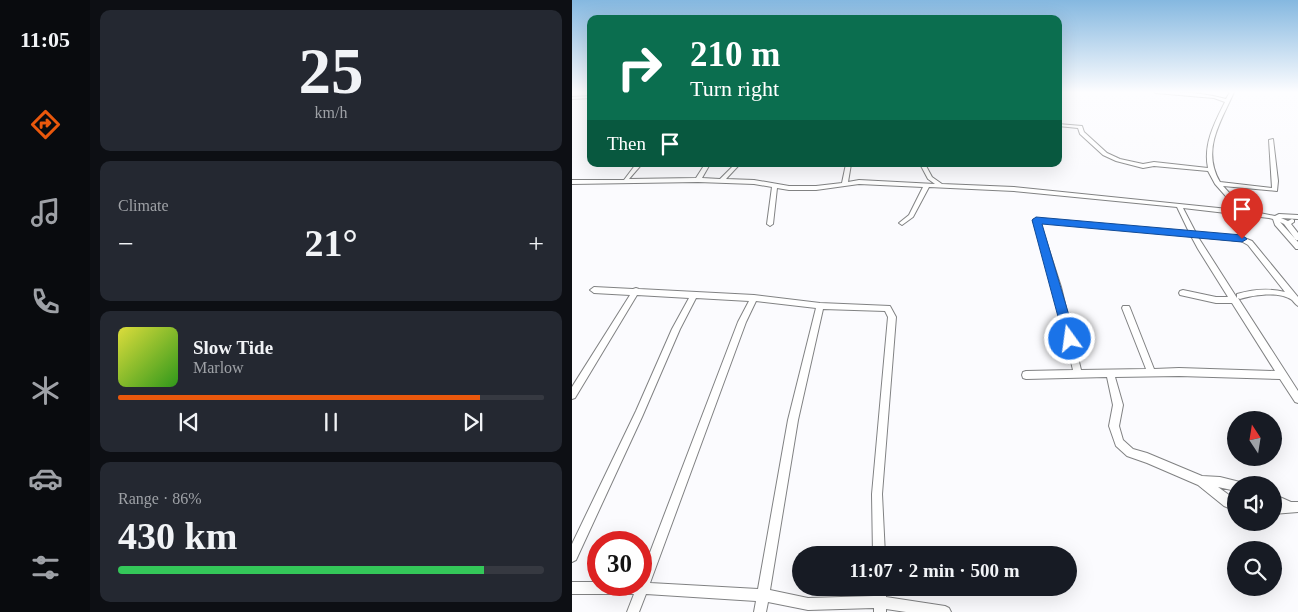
<!DOCTYPE html>
<meta charset="utf-8">
<style>
body{margin:0;font-family:"Times New Roman",serif;background:#242831;color:#f1f3f6;height:100vh;display:flex;flex-direction:column;font-size:19px;white-space:nowrap}
*{box-sizing:border-box;margin:0}
p{font-size:16px;color:#9ea1a6}
.icon{flex:none;width:28px;height:28px;fill:none;stroke:currentColor;stroke-width:2;stroke-linecap:round;stroke-linejoin:round}
.map{position:relative;flex:1;overflow:hidden}
.details{display:flex;flex-direction:column;gap:10px;padding:10px;background:#0d0f14;width:482px}
.details>*{flex:none}
.guide{position:absolute;left:15px;top:15px;width:475px;height:152px;border-radius:10px;box-shadow:0 5px 20px #0002;background:#0b6e4f;color:#fff;overflow:hidden}
.needle{width:32px;rotate:348deg}
.controls{position:absolute;left:655px;top:411px;display:grid;gap:10px}
.controls a{display:grid;place-items:center;width:55px;height:55px;border-radius:50%;background:#171b24;box-shadow:0 5px 20px #0002;font-size:25px}
.speed{position:absolute;left:15px;top:531px;display:flex;gap:10px;font-size:25px;font-weight:700;text-align:center}
.speed>*{display:grid;place-content:center;width:65px;height:65px;border-radius:50%;background:#171b24;box-shadow:0 5px 20px #0002;line-height:1}
.speed .limit{border:8px solid #d22;background:#fff;color:#111}
.pin{position:absolute;display:grid;place-items:center;width:42px;height:42px;color:#fff;margin:-51px -21px;border-radius:50% 50% 50% 0;rotate:-45deg;box-shadow:0 0 5px #0007}
.pin .icon{rotate:45deg}
.me{position:absolute;width:55px;margin:-28px;rotate:346deg;stroke-linejoin:round;filter:drop-shadow(0 0 4px #0008)}
.turn{display:flex;align-items:center;gap:18px;height:105px;padding:0 20px;font-size:22px}
.turn .icon{width:65px;height:65px;stroke-width:2.5}
.turn b{display:block;font-size:35px;line-height:42px}
.then{display:flex;align-items:center;height:48px;padding:0 20px;background:#0003;gap:10px;font-size:19px}
.big{font-size:38px;font-weight:700;line-height:1.1}
.details .widget{flex:1;display:flex;flex-direction:column;justify-content:center;gap:8px;min-width:0;padding:0 18px;border-radius:10px;background:#242831}
.details .dial{align-items:center;gap:0}
.dial b{font-size:65px;line-height:1}
.song{display:flex;align-items:center;gap:15px}
.cover{width:60px;height:60px;border-radius:8px;background:linear-gradient(135deg,hsl(60 70% 55%),hsl(110 70% 35%))}
.played{height:5px;border-radius:2px;background:linear-gradient(90deg,#ea580c 85%,#363941 85%)}
.keys{display:flex;justify-content:space-around;direction:ltr}
.heat{display:flex;justify-content:space-between;align-items:center;font-size:28px;direction:ltr}
.charge{height:8px;border-radius:4px;background:linear-gradient(90deg,#34c759 86%,#363941 0)}
.trip{position:absolute;left:220px;top:546px;width:285px;height:50px;border-radius:25px;background:#171b24;box-shadow:0 5px 20px #0002;font-weight:700;line-height:50px;text-align:center}
main{display:flex;flex:1;min-height:0}
.tabs{display:flex;flex-direction:column;width:90px;justify-content:space-around;align-items:center;background:#090b0e;color:#9ea1a6}
.tabs .icon{width:35px;height:35px}
.tabs .current{color:#ea580c}
.tabs b{font-size:22px;color:#f1f3f6}
.map>svg:first-child{display:block}
</style>
<main>
<nav class="tabs">
<b>11:05</b>
<svg class="icon current" aria-label="directions" viewBox="0 0 24 24"><path d="M12 3l9 9-9 9-9-9zM9 14v-3h6M13 9l2 2-2 2"/></svg>
<svg class="icon" aria-label="music" viewBox="0 0 24 24"><path d="M9 18V5l10-2v13"/><circle cx="6" cy="18" r="3"/><circle cx="16" cy="16" r="3"/></svg>
<svg class="icon" aria-label="phone" viewBox="0 0 24 24"><path d="M5 4h4l2 5-3 2q2 4 5 5l2-3 5 2v4C11 20 4 13 5 4z"/></svg>
<svg class="icon" aria-label="climate" viewBox="0 0 24 24"><path d="M12 3v18M4 7l16 10M4 17L20 7"/></svg>
<svg class="icon" aria-label="car" viewBox="0 0 24 24"><path d="M5 17H2v-5l4-1 3-4h7l3 4 3 1v5h-3M9 17h6M6 11h13"/><circle cx="7" cy="17" r="2"/><circle cx="17" cy="17" r="2"/></svg>
<svg class="icon" aria-label="filters" viewBox="0 0 24 24"><path d="M4 7h16M4 17h16"/><circle cx="9" cy="7" r="2"/><circle cx="15" cy="17" r="2"/></svg>
</nav>
<section class="details">
<div class="widget dial"><b>25</b><p>km/h</p></div>
<div class="widget"><p>Climate</p>
<div class="heat"><a>−</a><b class="big">21°</b><a>+</a></div>
</div>
<div class="widget">
<div class="song"><i class="cover"></i><div><b>Slow Tide</b><p>Marlow</p></div></div>
<div class="played"></div>
<div class="keys"><svg class="icon" aria-label="previous" viewBox="0 0 24 24"><path d="M18 5L8 12l10 7zM5 5v14"/></svg><svg class="icon" aria-label="pause" viewBox="0 0 24 24"><path d="M8 5v14M16 5v14"/></svg><svg class="icon" aria-label="next" viewBox="0 0 24 24"><path d="M6 5l10 7-10 7zM19 5v14"/></svg></div>
</div>
<div class="widget"><p>Range · 86%</p><b class="big">430 km</b><div class="charge"></div></div>
</section>
<div class="map">
<svg width="726" height="612" viewBox="0 0 726 612">
<rect width="100%" height="100%" fill="#fbfbfe"/>
<g fill="none" stroke-linecap="round" stroke-linejoin="round">
<defs>
<path id="minor" d="M582 92C605 91 632 93 654 99L658 92H662C649 122 629 149 648 182L700 188 697 140 701 139 706 181 705 191 651 186 673 210 703 216 707 214 726 215V219L709 218 716 221 720 219 722 220V222L719 224 726 233V240H724L712 224 708 222 726 242V249H724L703 225 701 219 697 218 611 208 624 233 670 237 680 241 726 297V306C723 304 722 302 720 300 707 291 682 295 668 299L666 298 726 391V403L723 402 708 379 607 376 543 377 551 405 547 426 551 440 561 449 575 453 630 476 648 477 668 482 669 485H664V491L646 487 664 500V511L652 506 626 485 575 463 555 456 544 446 537 426 541 405 535 377 454 379 451 378 450 375 451 372 454 371 501 370 481 287 461 220 462 219 617 232 605 207 442 191 357 187 341 217 330 225 327 223 337 215 351 187 287 184 244 190H217L205 188 201 224 198 226 195 224 200 187 182 184 126 182 0 184V180H52L64 164H70L57 179 124 178 133 164H138L130 178 148 179 163 164H168L154 179 182 180 217 186H244L270 183 274 164H279L276 182 287 180 363 184 356 179 348 164H353L360 177 370 184 442 187 666 210 643 184 636 171 582 166 571 168 544 161 531 155 508 134 506 128 486 126V124L510 126 512 132 535 153 548 159 571 164 582 162 636 168C631 144 643 122 653 102L642 98 584 93ZM468 222 619 236 626 249 656 297H644L611 290 608 291 607 293 608 295 644 303H660L703 371 607 368 582 369 558 308 557 306H551L550 308 574 369 509 370 489 287ZM626 237 669 241 676 245 713 292C697 288 682 289 665 294V298Z
M19 96V98L0 99V97Z
M22 287 61 289 64 288 67 289 182 295 248 303 318 306 324 317 310 494 313 555H301L300 494 316 317 313 311 251 309 226 420 198 590 236 598 302 596V588H314V597L373 606 377 608 379 612H334L314 609V612H302V608L236 610 196 602 194 612H182L184 601 74 594 67 612H55L62 594H0V582H26V585H69V576L166 322 177 301 124 298 108 329 70 417 4 560 0 562V544L64 411 100 329 117 298 65 295 3 398 0 399V387L58 295 22 293 18 290ZM184 301 244 308 216 420 186 589 78 583 174 322Z
M701 494 719 502H726V512L701 514Z"/>
</defs>
<use href="#minor" stroke="#818283" stroke-width="2"/>
<use href="#minor" fill="#fff" fill-rule="evenodd"/>
</g>
<linearGradient id="sky" x2="0" y2="1"><stop stop-color="#85b8e0"/><stop offset="0.52" stop-color="#fdfdff"/><stop offset="1" stop-color="#fdfdff" stop-opacity="0"/></linearGradient>
<rect width="726" height="177" fill="url(#sky)"/>
<path fill="#1a73e8" stroke="#114b97" d="M464 217 670 235 675 239 670 242 470 224 504 339 502 343H493L492 339 460 220Z"/>
</svg>
<div class="controls">
<a><svg class="needle" viewBox="-14 -14 28 28"><path d="M0-13l5 13h-10z" fill="#e53935"/><path d="M0 13l5-13h-10z" fill="#9ea1a6"/></svg></a>
<a><svg class="icon" aria-label="sound" viewBox="0 0 24 24"><path d="M4 9h4l5-4v14l-5-4H4zM17 9q2 3 0 6"/></svg></a>
<a><svg class="icon" aria-label="search" viewBox="0 0 24 24"><circle cx="10" cy="10" r="6"/><path d="M15 15l6 6"/></svg></a>
</div>
<div class="speed"><div class="limit">30</div></div>
<div class="pin" style="left:670px;top:239px;background:#d93025"><svg class="icon" aria-label="arrive" viewBox="0 0 24 24"><path d="M6 21V4h12l-3 4 3 4H6"/></svg></div>
<svg class="me" style="left:498px;top:339px" viewBox="-20 -20 40 40"><circle r="17" fill="#1a73e8" stroke="#fff" stroke-width="3"/><path d="M0-11L8 9 0 5-8 9z" fill="#fff"/></svg>
<div class="trip">11:07 · 2 min · 500 m</div>
<div class="guide">
<div class="turn"><svg class="icon" aria-label="right" viewBox="0 0 24 24"><path d="M7 20v-9h11M14 6l5 5-5 5"/></svg><div><b>210 m</b>Turn right</div></div>
<div class="then">Then<svg class="icon" aria-label="arrive" viewBox="0 0 24 24"><path d="M6 21V4h12l-3 4 3 4H6"/></svg></div>
</div>
</div>
</main>
